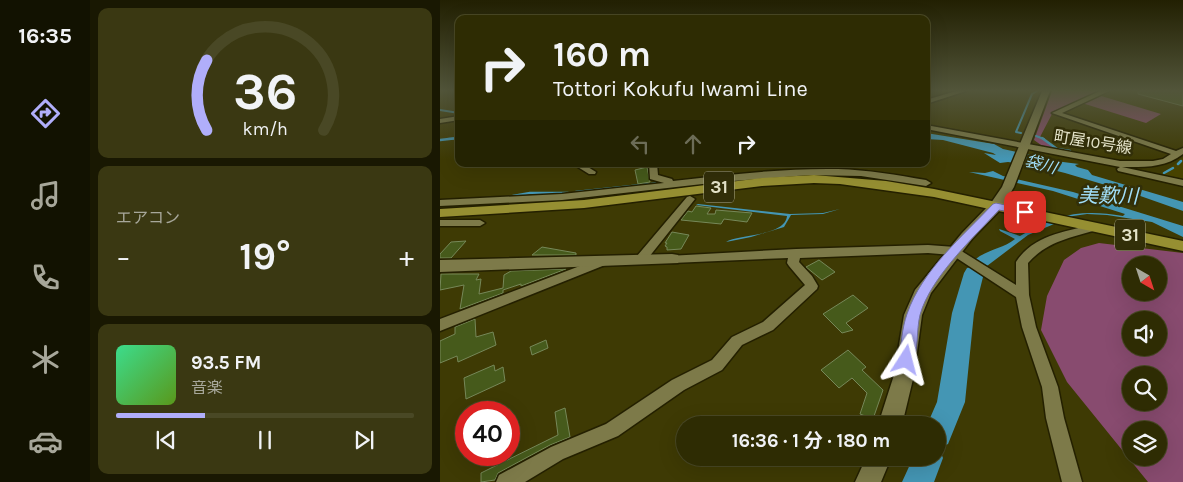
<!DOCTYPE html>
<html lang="ja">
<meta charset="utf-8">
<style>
body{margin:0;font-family:Karla,"Noto Sans JP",sans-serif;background:#3a3812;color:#f1f3f6;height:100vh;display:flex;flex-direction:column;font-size:19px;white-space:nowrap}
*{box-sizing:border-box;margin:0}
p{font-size:16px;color:#a7a79a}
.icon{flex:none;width:28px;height:28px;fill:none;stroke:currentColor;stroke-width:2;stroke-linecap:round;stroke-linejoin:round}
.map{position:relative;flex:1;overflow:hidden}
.panel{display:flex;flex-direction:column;gap:8px;padding:8px;background:#191802;width:350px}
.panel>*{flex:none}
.guide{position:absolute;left:15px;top:15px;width:475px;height:152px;border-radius:10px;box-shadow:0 5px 20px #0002,0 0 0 1px #494825;background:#2e2c03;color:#f1f3f6;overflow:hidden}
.needle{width:32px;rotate:141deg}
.buttons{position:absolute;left:682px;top:256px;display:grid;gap:10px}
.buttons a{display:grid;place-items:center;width:45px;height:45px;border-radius:50%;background:#2e2c03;box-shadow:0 5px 20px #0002,0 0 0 1px #494825;font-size:25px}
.speed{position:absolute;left:15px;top:401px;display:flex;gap:10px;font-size:25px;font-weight:700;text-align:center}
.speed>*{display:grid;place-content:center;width:65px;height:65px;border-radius:50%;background:#2e2c03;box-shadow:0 5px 20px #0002,0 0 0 1px #494825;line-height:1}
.speed .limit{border:8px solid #d22;background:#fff;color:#111}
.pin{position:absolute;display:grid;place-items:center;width:42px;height:42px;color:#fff;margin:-21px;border-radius:10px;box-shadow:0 2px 8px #0006}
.me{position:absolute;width:55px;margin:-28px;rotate:9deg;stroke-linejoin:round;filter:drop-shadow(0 0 4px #0008)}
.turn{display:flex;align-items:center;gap:18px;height:105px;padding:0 15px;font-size:22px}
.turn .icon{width:65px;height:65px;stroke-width:2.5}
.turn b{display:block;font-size:35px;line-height:42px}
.lanes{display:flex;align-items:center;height:48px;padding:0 15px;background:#0003;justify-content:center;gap:25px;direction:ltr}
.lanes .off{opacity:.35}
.big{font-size:38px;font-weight:700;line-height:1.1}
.panel .card{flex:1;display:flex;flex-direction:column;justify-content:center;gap:8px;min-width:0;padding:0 18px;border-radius:10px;background:#3a3812}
.panel .dial{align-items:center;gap:0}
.dial svg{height:130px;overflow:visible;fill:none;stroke:#494825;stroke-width:7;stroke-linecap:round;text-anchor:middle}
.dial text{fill:#f1f3f6;stroke:none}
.song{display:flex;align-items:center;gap:15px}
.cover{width:60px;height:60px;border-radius:8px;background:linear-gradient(135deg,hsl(150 70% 55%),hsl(90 70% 35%))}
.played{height:5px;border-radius:2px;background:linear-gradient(90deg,#b0aefa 30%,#494825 30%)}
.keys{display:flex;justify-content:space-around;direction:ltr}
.heat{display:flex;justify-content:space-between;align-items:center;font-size:28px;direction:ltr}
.trip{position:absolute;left:236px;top:416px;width:270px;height:50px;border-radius:25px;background:#2e2c03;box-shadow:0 5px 20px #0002,0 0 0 1px #494825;font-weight:700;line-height:50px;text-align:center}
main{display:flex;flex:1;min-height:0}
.menu{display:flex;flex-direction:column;width:90px;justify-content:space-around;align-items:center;background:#121201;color:#a7a79a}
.menu .icon{width:35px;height:35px}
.menu .current{color:#b0aefa}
.menu b{font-size:22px;color:#f1f3f6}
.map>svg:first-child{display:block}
</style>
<main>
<nav class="menu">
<b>16:35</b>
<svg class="icon current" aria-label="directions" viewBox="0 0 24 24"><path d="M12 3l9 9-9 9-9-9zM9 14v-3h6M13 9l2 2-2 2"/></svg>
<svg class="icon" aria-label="music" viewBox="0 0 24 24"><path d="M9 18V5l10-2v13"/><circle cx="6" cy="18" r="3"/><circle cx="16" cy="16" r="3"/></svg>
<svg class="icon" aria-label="phone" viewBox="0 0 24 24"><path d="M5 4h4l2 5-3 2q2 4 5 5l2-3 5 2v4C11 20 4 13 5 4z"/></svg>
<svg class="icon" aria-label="climate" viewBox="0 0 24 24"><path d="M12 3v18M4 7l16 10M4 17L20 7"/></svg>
<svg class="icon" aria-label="car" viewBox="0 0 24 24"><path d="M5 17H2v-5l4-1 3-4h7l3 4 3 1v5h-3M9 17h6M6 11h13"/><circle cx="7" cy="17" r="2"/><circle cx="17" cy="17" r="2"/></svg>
</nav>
<section class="panel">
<div class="card dial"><svg viewBox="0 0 100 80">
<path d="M14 69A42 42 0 1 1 86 69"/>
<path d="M14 69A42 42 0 0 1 14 26" stroke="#b0aefa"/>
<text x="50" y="56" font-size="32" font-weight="700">36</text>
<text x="50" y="72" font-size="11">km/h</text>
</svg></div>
<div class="card"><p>エアコン</p>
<div class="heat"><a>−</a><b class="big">19°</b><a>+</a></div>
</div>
<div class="card">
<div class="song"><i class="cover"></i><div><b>93.5 FM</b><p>音楽</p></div></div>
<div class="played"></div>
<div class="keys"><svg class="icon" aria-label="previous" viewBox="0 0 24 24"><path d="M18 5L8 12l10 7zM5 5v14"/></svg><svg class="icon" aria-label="pause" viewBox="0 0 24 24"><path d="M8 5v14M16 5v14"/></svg><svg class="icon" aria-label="next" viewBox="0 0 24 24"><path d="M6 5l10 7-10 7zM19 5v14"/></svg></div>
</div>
</section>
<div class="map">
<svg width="743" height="482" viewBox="0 0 743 482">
<rect width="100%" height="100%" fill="#3e3a04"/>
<path fill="#474200" d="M743 158V183L717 177Z"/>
<path fill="#884b6f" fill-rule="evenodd" d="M612 91H664L612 114 600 137 617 150 601 145 594 140Z
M658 95 721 114 706 123 642 103Z
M659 243 743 253V482H708L627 382 601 330 607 296 624 260 641 248ZM691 265H719V292H691ZM691 320H719V348H691ZM691 375H719V402H691ZM691 430H719V458H691Z"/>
<path fill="#4496b4" d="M486 133 554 144 563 149 623 162 639 164 635 165 637 167 648 170 652 175 743 202V211L689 192 625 173 601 167 568 162 560 163 544 153 556 155 553 153 503 140 486 139Z
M553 171 563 176 633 192 743 226V237L712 222 667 215 647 214 633 216 588 235 539 272 536 277 531 298 524 297C526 287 526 274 531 265 540 250 562 250 575 239L560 231 559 229 580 236C617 214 641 209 683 216L685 214 613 191 529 172 545 173Z
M258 204 350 214 383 213 400 209 383 214 351 215 344 227 311 237 286 242C297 234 345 237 347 216L256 205Z"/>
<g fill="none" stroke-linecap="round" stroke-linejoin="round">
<path stroke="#4496b4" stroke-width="2" d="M0 110 19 113
M581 133 576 132 592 94 597 91
M596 136 604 139
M7 139 19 138"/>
<path stroke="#4496b4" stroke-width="2.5" d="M602 138 617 149 630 151
M0 140 18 138
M738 164 741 161
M724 173 733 168
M136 192 221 183
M73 196 90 193H128"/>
<path fill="#4496b4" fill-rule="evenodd" d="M534 266 541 268 544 273 534 313 525 402 508 444 499 448 503 458 494 482H462L473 458H498V425H487L497 402 512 313 524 273 527 268Z"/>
</g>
<path fill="#465a1b" stroke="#768859" d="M698 91H743V106L698 94Z
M207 167 210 182 198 184 195 170Z
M256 206 271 208 267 214H275L276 210 312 213 307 222 284 219 281 224 241 220 248 211 252 212Z
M232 232 249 235 241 249 227 250V247L225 246 227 243H225Z
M26 241 11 258H0V254L11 242Z
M102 247 136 253V255H92Z
M379 260 395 272 382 280 366 267Z
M126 269 81 286V284L63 290V293L20 309 24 285 0 290 1 274H39L36 280 41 279 39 294 63 288 64 275 71 271Z
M413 295 428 308 406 323 413 330 402 333 383 314Z
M35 319 36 337 53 332 56 345 18 362 17 356 0 363V341L15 334V327Z
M106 340 108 348 92 355 90 347Z
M408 350 426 367 422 370 443 390 433 419 420 414 427 393 412 378 399 388 381 370Z
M54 365 55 371 63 367 65 381 26 399 24 378Z
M125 408 130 437 110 445 58 473 55 480 41 482V473L118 435 115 412Z"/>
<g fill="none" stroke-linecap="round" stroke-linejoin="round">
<defs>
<path id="street" d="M516 91H526L486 104V100Z
M660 91H669L622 113 736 151 743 148V154C725 168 705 167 682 167L743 180V186L678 171 677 169 680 167 486 129V125L680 161H713L723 159 731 154 612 113Z
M19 116V120L0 123V119Z
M133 164H143L156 172 155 174H149Z
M209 164H217L218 175 232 179 233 181C288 175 343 168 398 169 428 170 457 175 486 180L491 183 486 186 421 176 369 175 280 182 122 200 0 206V200L122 194 224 183 210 179Z
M250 196 255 199 205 262H197L195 259 197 256 247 197Z
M0 220H40L45 223 40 226H0Z
M656 224 661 227 660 229C633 237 607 241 588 263L589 295 596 327 618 387 624 418 642 482H622L606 418 602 387 582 327 576 297 512 255 488 253 360 258 359 262 372 276 378 286 377 289 333 330 302 345 282 370 244 390 178 436 123 459 85 482H56L59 475 111 447 166 424 232 380 272 360 292 337 323 322 365 285 349 266 347 263 348 258 232 263 228 262 226 259 228 256 356 249 488 245 515 247 576 285V262C593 235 627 231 656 224Z
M161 258 167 262 165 265 0 331V319Z"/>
<path id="secondary" d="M602 91H610L574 187 561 209 532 239 491 293 482 315 474 375 462 425H438L454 375 464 315 475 290 522 233 551 203 562 187Z
M232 254 238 255 240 259 238 263 0 272V260Z
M426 458H451L441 482H415Z"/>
<path id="primary" d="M374 175 446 181 494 189 743 241V251L494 197 400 184 374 183 322 186 144 208 0 217V209L144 200 322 178Z"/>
</defs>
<use href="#street" stroke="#242000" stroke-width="3"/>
<use href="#secondary" stroke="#242000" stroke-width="3"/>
<use href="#primary" stroke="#242000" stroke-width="3"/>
<use href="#street" fill="#7d7a49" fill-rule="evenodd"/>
<use href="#secondary" fill="#7d7a49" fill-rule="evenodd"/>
<use href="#primary" fill="#968f32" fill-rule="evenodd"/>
</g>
<linearGradient id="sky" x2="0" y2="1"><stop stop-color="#222002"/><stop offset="0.57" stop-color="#52553a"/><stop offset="1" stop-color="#52553a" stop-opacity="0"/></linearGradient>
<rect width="743" height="159" fill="url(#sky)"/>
<path fill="#b0aefa" stroke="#7271a2" d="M556 203 589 210 591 212 585 215 559 210C533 238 490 278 480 315 476 331 479 350 472 365L466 367 461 365 459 360C461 345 462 328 467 314 482 270 522 237 553 204Z"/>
<g text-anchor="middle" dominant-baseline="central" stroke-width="5" stroke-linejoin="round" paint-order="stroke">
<g font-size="16" fill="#e4e3c9" stroke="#322f09">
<text transform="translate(653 142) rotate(9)">町屋10号線</text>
</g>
<g font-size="16" font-style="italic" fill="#a1dff9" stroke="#322f09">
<text transform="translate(601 164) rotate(16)">袋川</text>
</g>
<g fill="#322f09" stroke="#afad8f" stroke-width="1">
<rect x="264" y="171.5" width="30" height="31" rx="4"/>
<rect x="675" y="219.5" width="30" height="31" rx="4"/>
</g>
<g font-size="18" font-weight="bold" fill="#e4e3c9">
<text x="279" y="187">31</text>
<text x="690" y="235">31</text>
</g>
<g font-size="20" font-style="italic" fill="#a1dff9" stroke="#322f09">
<text transform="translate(668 196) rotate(1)">美歎川</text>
</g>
</g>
</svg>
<div class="buttons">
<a><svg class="needle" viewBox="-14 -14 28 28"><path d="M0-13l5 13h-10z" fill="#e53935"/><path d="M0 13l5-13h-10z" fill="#a7a79a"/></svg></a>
<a><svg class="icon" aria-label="sound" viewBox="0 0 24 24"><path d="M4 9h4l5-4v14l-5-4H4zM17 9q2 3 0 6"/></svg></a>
<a><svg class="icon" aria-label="search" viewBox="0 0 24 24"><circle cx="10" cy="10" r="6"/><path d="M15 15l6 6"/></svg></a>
<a><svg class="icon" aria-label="layers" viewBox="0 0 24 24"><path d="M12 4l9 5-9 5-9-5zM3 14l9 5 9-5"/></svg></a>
</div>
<div class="speed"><div class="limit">40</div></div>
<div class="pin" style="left:585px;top:212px;background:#d93025"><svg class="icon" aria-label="arrive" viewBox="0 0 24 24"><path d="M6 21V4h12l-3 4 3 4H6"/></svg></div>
<svg class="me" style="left:466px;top:360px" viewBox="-20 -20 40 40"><path d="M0-17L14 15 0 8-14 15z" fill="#b0aefa" stroke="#fff" stroke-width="4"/></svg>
<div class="trip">16:36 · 1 分 · 180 m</div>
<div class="guide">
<div class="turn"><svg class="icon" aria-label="right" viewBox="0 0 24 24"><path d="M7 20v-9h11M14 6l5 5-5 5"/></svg><div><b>160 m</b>Tottori Kokufu Iwami Line</div></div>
<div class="lanes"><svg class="icon off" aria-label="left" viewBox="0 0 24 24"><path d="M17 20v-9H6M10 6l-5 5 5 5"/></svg><svg class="icon off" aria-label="ahead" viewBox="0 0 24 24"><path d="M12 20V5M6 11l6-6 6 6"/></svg><svg class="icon" aria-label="right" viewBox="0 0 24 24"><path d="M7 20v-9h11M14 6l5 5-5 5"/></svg></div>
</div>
</div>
</main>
